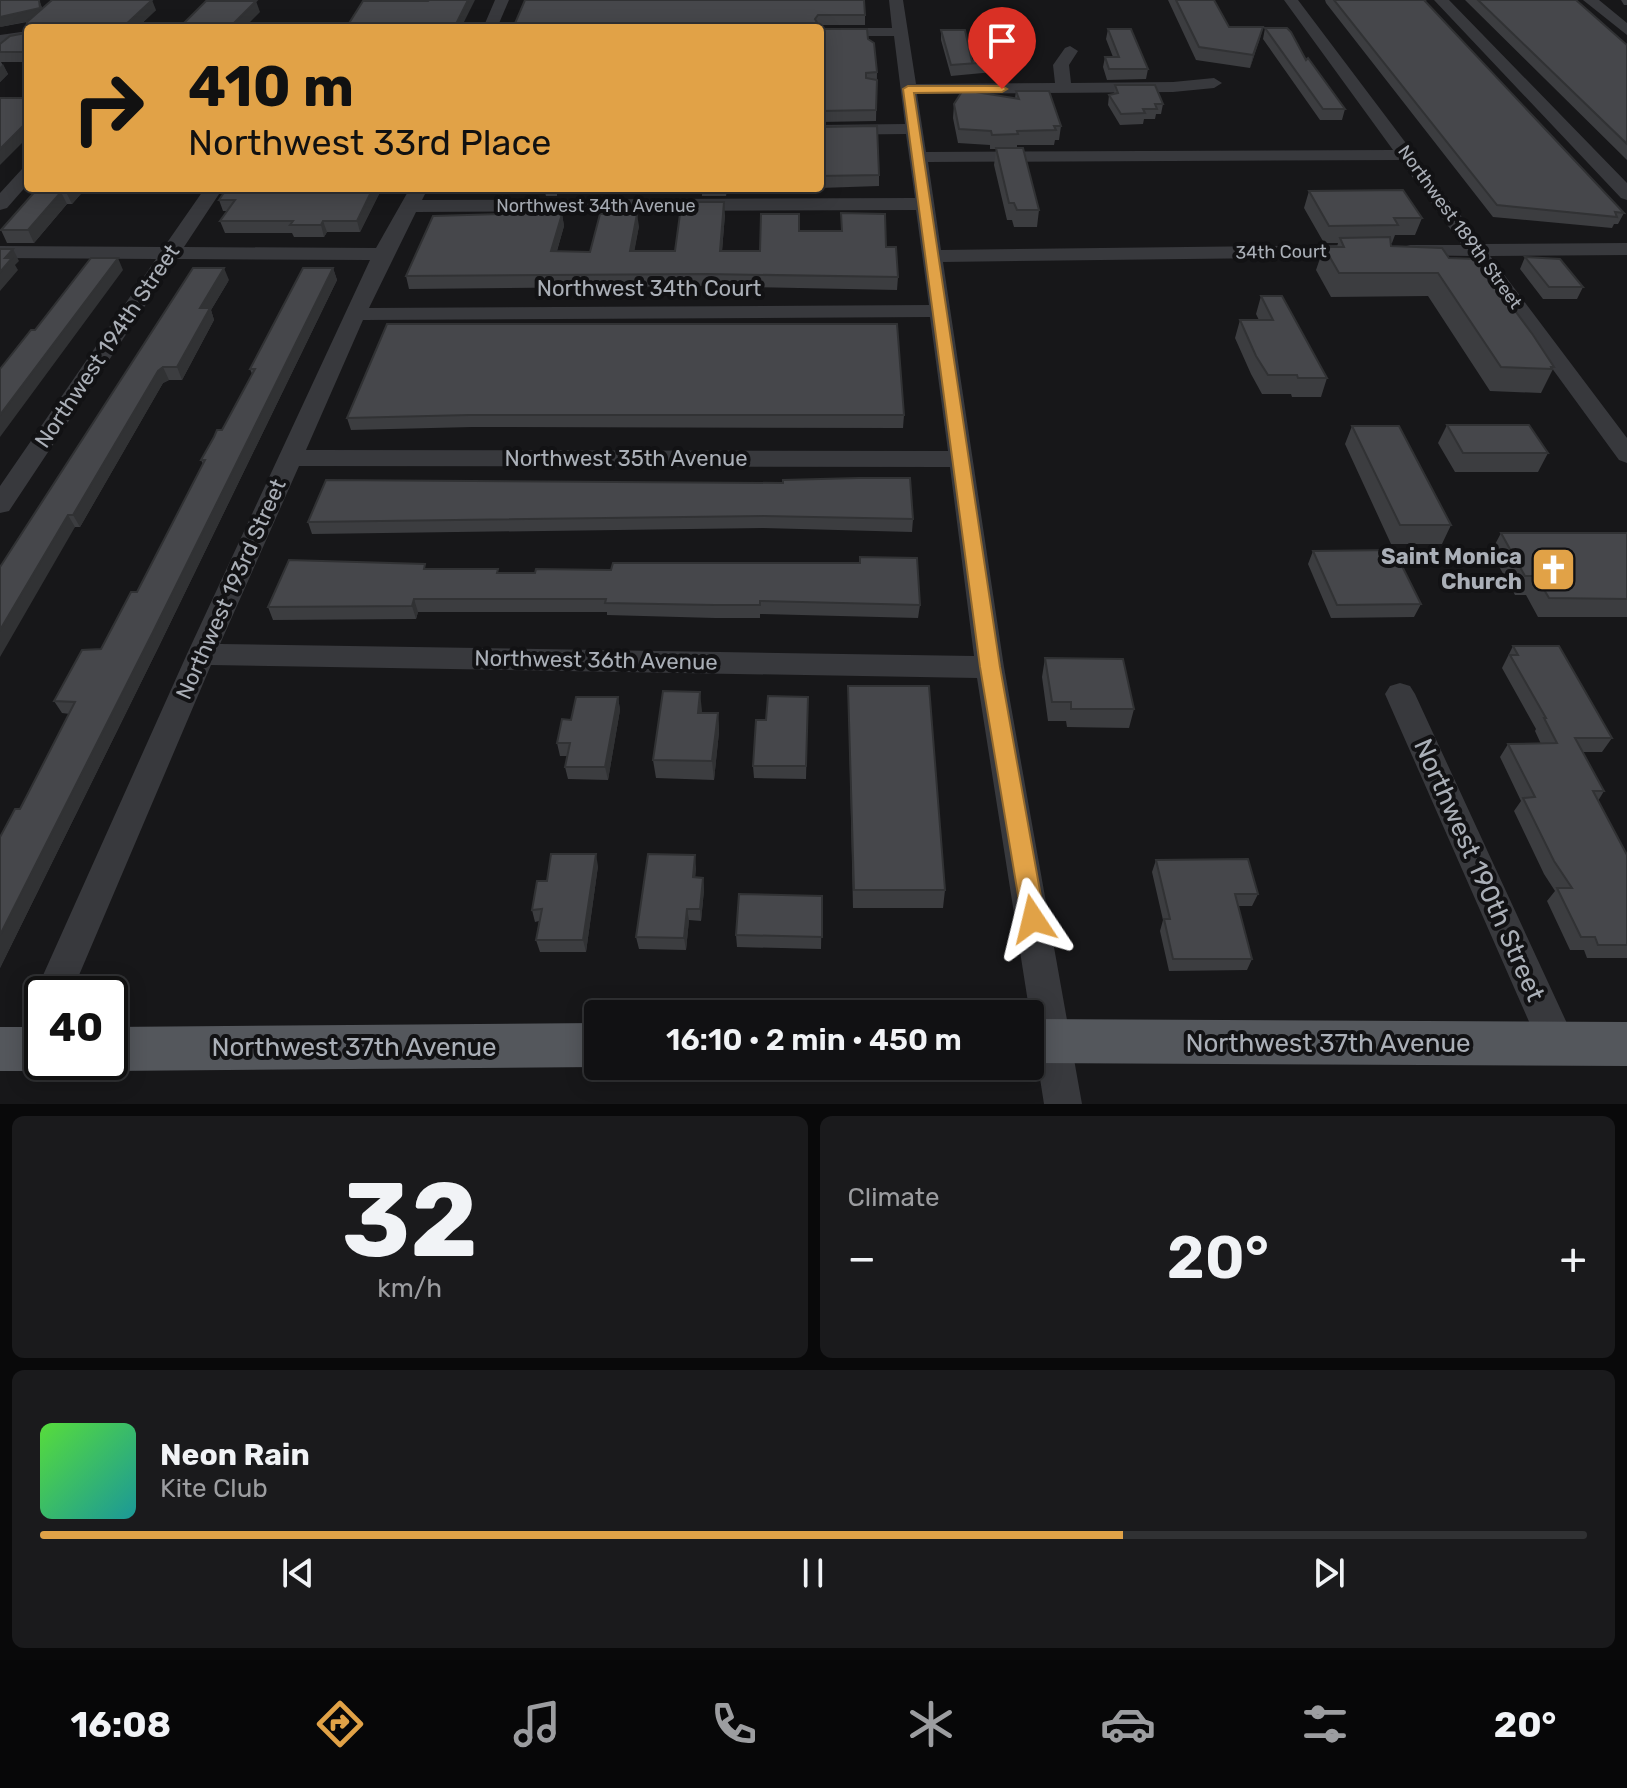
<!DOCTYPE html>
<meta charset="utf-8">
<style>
body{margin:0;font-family:Rubik,sans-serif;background:#1a1a1c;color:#f1f3f6;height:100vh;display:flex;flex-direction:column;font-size:30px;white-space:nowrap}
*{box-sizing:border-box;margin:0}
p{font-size:26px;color:#9c9da0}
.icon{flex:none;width:44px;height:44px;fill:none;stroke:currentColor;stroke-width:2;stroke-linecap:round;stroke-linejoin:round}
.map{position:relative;height:1104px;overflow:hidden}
.drawer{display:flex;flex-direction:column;gap:12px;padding:12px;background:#09090a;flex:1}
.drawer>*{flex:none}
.guide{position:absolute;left:24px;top:24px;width:800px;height:168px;border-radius:8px;box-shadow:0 4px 20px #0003,0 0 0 2px #303133;background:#e1a247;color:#111;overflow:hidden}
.speed{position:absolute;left:24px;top:976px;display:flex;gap:16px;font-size:40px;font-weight:700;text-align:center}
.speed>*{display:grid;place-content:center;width:104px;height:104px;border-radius:50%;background:#111113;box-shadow:0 4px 20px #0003,0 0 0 2px #303133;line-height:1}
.speed .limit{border:4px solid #111;border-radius:12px;background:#fff;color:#111}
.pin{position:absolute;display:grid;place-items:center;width:68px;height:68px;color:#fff;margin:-82px -34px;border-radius:50% 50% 50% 0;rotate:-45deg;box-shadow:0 0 8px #0007}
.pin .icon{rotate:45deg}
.me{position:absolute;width:88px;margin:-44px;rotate:350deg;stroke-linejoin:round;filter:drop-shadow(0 0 6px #0008)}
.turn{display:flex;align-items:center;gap:28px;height:168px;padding:0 32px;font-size:36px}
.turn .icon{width:104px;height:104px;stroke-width:2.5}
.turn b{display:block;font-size:56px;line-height:68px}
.big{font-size:60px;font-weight:600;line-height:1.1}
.drawer .card{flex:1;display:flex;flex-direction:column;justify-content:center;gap:12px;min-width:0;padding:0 28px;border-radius:12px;background:#1a1a1c}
.drawer .dial{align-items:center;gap:0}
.dial b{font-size:104px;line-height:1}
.song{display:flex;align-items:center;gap:24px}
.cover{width:96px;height:96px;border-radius:12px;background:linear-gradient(135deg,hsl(110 70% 55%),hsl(180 70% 35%))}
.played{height:8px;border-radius:4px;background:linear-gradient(90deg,#e1a247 70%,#303133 70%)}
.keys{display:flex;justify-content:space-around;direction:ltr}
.heat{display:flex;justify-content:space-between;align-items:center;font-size:44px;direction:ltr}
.drawer .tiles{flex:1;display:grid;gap:12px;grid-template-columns:1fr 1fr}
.card:last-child{grid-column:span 2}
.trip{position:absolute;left:584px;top:1000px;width:460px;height:80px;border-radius:8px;background:#111113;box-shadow:0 4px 20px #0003,0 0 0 2px #303133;font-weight:600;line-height:80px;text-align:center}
.menu{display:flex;height:128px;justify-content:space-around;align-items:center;background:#070708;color:#9c9da0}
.menu .icon{width:56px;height:56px}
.menu .selected{color:#e1a247}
.menu b{font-size:36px;color:#f1f3f6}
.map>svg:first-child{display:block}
</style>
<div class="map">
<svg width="1627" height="1104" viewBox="0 0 1627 1104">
<rect width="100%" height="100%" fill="#171719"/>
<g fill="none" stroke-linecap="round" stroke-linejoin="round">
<path fill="#38393d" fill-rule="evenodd" d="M495 0H509L497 28H483Z
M889 0H903L916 84 1055 83 1053 65 1065 48 1070 46 1078 51 1069 65 1071 83 1173 82 1214 78 1222 83 1214 88 1173 92 917 94 926 152 1393 150 1284 0H1298L1482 244 1627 243V255L1490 256 1627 438V463L1619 460 1470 256 1403 255 1400 251 1403 247 1410 245H1462L1400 160 928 162 941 250 1355 245 1365 251 1355 257 943 262 1004 667 1082 1104H1044L977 678 211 665 71 994H42L40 1006 35 994 40 982 187 654 370 260 176 259 9 511 0 513V486L156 259 0 258V246L164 247 205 188H223L184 247 376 248 410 188H428L422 200 915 198 906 134 820 135V125L905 124 894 36H820L818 28H892ZM916 210 929 305 369 308 416 212ZM930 317 948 451 306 450 363 320ZM299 466 950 467 974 656 220 644Z
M1434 0H1449L1627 183V200L1621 198Z
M1583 0H1599L1627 23V35Z
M28 31V41L0 45V35Z
M28 168V184L7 208 0 210V193L22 169Z
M1400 683 1410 686 1415 694 1571 1032 1576 1045 1571 1058 1558 1063 1545 1058 1385 694 1390 686Z"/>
<path fill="#54575c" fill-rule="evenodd" d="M1030 1019 1627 1022V1066L1030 1063Z
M598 1023V1067L110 1071 93 1062H110V1027Z
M0 1027H42V1062H59L58 1065 42 1071H0Z"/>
</g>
<path fill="#3c3d40" d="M39 0 42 8 156 10 137 28H28V62H1L8 74 0 82V44L26 33 27 22 0 27Z
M525 0 865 15V25H818Z
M1168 0H1214L1229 27H1263L1250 68 1196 60Z
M1325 0H1427L1425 1 1624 213 1618 224H1614L1612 228 1493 217 1326 3Z
M1465 0H1576L1627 45V160Z
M1621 0H1627V5H1624Z
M1265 28 1306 60 1345 109 1342 120H1320L1263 39Z
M820 29 868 39 877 72 876 121 820 122Z
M1108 29 1148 69 1146 79 1107 80 1103 67 1105 57H1113L1106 39Z
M941 30 972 62 1029 39 1004 71 951 76 941 40Z
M1115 85 1163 104 1161 114H1156L1155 119H1144L1143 124 1120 125 1108 105 1109 95 1114 94Z
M1016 91 1061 126 1059 140H1055L1054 145H1017V148L1039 210 1037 227H1014L1012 220H1007L994 165 996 149H990V145L958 143 953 118 954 104 1015 98Z
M820 127 879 175V186L820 188Z
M38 188H86L72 204H67L34 243H7L1 230Z
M227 188H382L360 232H327L324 237H294L292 233H225L220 221 227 211H223L219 200Z
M455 188H574L557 189V196H546L544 189H455Z
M610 188H650V190Z
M691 188H807L727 190 726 196H702V190H691Z
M1309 191 1422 218 1415 235H1395L1392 243H1391V246L1449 258 1554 367 1541 393 1490 391 1428 296 1331 297 1316 270 1324 247H1337L1338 243H1324L1304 208Z
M841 213 886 247 898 277 897 290 707 286 409 289 406 276 556 214H562L564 226 557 251 590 252 639 226 634 251H675L725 214 722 251H760L799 231H841Z
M1525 257 1583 287 1577 299H1543L1520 269Z
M333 268 337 280 160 644 0 968V837L20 809 70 714 62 713 54 701 101 649 137 592 203 464 201 460 222 430 252 374 250 369Z
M229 280 211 310 214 320 182 380H169L163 383 80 527H75L0 567Z
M1261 296 1327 378 1321 397H1292L1291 394H1262L1251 374 1235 338 1240 320H1259L1256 314Z
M387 324 904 415 903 428 472 427 351 430 347 418Z
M1447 425 1548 453 1538 472H1455L1438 443Z
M1352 426 1451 525 1442 544H1391L1345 444Z
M783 483 913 519 912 532 763 528 312 534 308 522Z
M1501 533H1627V617H1538L1526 595H1515L1491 552Z
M1313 551 1421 604 1414 617 1331 618 1308 564Z
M427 569 920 605 918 618 760 614V618H715L607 615V612H418L416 619 273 620 268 607Z
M1513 646 1612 738 1602 752H1583L1604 791 1598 801 1627 855V958H1587L1584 950H1570L1547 901 1555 891 1544 874 1514 811 1521 801 1500 757 1508 744H1541L1535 731 1536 729 1502 668Z
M1045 658 1134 709 1129 728 1067 727 1066 721H1048L1042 677Z
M848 686 945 890 943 908H853Z
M618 697 620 710 608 780 568 779 565 767 567 756H560L557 743 571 720Z
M808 697 806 779 754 778 753 766 766 720Z
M702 713H718L719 732 714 780 656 778 653 760Z
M1156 860 1258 894 1252 906H1238L1252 959 1247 970 1169 971 1160 931 1163 920 1152 872Z
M598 866 586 952H540L536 940 539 921 535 922 532 910 547 881Z
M696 867 695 878H703L704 890 701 921 689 920 686 950 639 949 636 937Z
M822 896 821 949 737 947 736 935Z"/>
<path fill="#313234" d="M39 0 43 10V18L0 27V17Z
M152 0 156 10 137 28H122Z
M468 0H475L461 28H454Z
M256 1 260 12 244 28H229Z
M1263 27 1260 39 1250 68 1253 55Z
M1030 28 1029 39 1004 71 1005 61Z
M3 64 8 74 0 82V67Z
M28 121V137L0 165V149Z
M70 188H86L72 204 66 192Z
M373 188H382L360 232 357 221Z
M61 192 67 204 34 243 28 230Z
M724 202 725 214 721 264 720 251Z
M562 214 564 226 553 264 551 251Z
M637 214 639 226 632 264 630 251Z
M323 221 327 232 324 237 321 225Z
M13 249 19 261 15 265 18 270 0 291V272L5 258Z
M118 258 123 270 0 437V415Z
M224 268 229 280 211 310 214 320 182 380 177 367 200 308Z
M333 268 337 280 160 644 0 968V935Z
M163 367 169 380 163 383 80 527 73 515 158 371Z
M68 515 75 527 0 657V630Z
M414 599 418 612 416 619 412 606Z
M700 692 702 711 700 731 698 713Z
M618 697 620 710 608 780 605 767Z
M718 713 719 732 714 780 712 761Z
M596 854 598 866 586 952 583 940Z
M695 855 696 867 694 890 693 877Z
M703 878 704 890 701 921 700 909Z
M687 909 689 920 686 950 684 938Z"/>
<path fill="#46474b" stroke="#313234" stroke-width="2" d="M0 0H39L40 8 0 17Z
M52 0H152L122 28H28V52H0V44L10 36 26 33 27 22Z
M429 0H468L454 28H346L363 1H428Z
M525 0H864L865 15H818L815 19 820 28H513Z
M1176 0H1214L1229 27H1263L1253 55 1199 47Z
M1334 0H1424L1624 213 1615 212 1617 217 1497 205Z
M1478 0H1576L1627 45V144Z
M206 1H256L229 28H179Z
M1007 24 1030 28 1005 61 951 65 941 30H965L972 62Z
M1265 28H1287L1291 32 1306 60 1308 58 1345 109H1323Z
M820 29H867L868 39 874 43 877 72 866 73V78L877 80 876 110 820 111Z
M1108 29H1131L1148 69H1109L1105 57H1119Z
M1115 85H1155L1163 104H1155L1157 109H1143L1145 113 1121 114 1109 95 1118 93Z
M963 90 1019 99 1016 91H1049L1061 126H1054L1056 130 1017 131 1018 134 992 135 991 131 959 129 954 104Z
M0 98H28V121L0 149Z
M877 126 879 175 820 176V127Z
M996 148H1023L1039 210H1017L1014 203H1009Z
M38 188H70L66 192H61L28 230H1Z
M227 188H373L357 221H323L321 225H290L293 221H220L235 200H219Z
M1403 190 1422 218H1394L1398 225 1329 226 1309 191Z
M537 202H554V214H562L551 251 590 252 600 214H637L630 251H675L680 214H695L698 202H724L720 251H760L761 214H799V231H842L841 213 885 214 886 247H896L898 277 706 274 406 276 433 216 532 213Z
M1390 237 1391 246 1442 248 1449 258 1477 259 1533 335 1554 367H1551L1552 369 1501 367 1438 273H1339L1324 247H1344L1340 238Z
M0 249H13L5 258H12L0 272Z
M1525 257 1560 259 1583 287H1549Z
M91 258H118L0 415V369L31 330H35Z
M193 268H224L200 308H210L177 367H163L158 371 73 515H68L0 630V567Z
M303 268H333L153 632 0 935V837L15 809H20L75 702 54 701 82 650 101 649 131 592H137L205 460H201L214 437 217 430H222L255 369H250Z
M1261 296H1282L1327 378H1298L1297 375H1268L1256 356 1240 320H1273Z
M387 324H897L904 415H469L347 418Z
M1447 425H1529L1548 453H1463Z
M1352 426H1399L1451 525H1400Z
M858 478H910L913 519 763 516 308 522 326 480 783 483V480Z
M1501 533H1627V599L1549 598 1536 576H1525Z
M1394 550 1421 604 1337 605 1313 551Z
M860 557 917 558 920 605 760 601V605H714L605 603 606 599H414L412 606 268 607 289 560 425 564 424 569H498L497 573H535L536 569 611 570 613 563H860Z
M1513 646H1559L1612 738H1575L1604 791H1593L1627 855V945H1598L1595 937H1581L1557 888H1572L1554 861 1523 798 1535 797 1508 744 1557 743 1544 718H1546L1510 655H1518Z
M1045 658 1123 659 1134 709H1071V702H1052Z
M848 686H929L945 890H854Z
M663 691 700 692 698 713H718L712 761 653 760Z
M768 696 808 697 806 766H753L756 720H766Z
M576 697H618L605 767H565L570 743H557L562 719 571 720Z
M551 854H596L583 940H536L542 909 532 910 537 881H547Z
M648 854 695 855 693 877 703 878 700 909H687L684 938 636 937Z
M1248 859 1258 894H1235L1252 959H1173L1164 919H1170L1156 860Z
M739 894 822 896V937L736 935Z"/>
<path fill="#e1a247" stroke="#92692e" stroke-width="2" d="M908 86H1002L1007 89 1002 92 914 93 1000 667 1045 919 1042 927 1033 930 1025 927 1022 919 980 667 903 89Z"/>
<defs>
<symbol id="church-square" viewBox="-11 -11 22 22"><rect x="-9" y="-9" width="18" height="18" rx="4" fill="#e1a247" stroke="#121214"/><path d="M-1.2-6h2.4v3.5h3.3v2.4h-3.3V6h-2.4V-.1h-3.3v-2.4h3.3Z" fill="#fff"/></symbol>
</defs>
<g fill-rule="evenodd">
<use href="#church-square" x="1528" y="544" width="51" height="51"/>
</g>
<g text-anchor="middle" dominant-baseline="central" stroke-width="8" stroke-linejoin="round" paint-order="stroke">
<g font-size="18" fill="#aaafb7" stroke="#121214">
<text x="596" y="206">Northwest 34th Avenue</text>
<text transform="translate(1460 227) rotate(54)">Northwest 189th Street</text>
<text transform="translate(1281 252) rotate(-1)">34th Court</text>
</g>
<g font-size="22" fill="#aaafb7" stroke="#121214">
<text x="649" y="288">Northwest 34th Court</text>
<text transform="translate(107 346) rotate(-56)">Northwest 194th Street</text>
<text x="626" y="458">Northwest 35th Avenue</text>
<text transform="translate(231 589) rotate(-66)">Northwest 193rd Street</text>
<text transform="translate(596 660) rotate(1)">Northwest 36th Avenue</text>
</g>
<g font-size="22" font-weight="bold" fill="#aaafb7" stroke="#121214" text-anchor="end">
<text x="1522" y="556">Saint Monica<tspan x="1522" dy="25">Church</tspan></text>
</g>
<g font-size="26" fill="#aaafb7" stroke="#121214">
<text transform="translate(1479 870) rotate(66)">Northwest 190th Street</text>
<text x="1328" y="1043">Northwest 37th Avenue</text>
<text x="354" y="1047">Northwest 37th Avenue</text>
</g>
</g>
</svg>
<div class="speed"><div class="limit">40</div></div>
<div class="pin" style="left:1002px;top:89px;background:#d93025"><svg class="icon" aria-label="arrive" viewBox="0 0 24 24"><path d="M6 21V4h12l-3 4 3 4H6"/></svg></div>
<svg class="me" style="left:1033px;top:919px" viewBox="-20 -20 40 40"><path d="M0-17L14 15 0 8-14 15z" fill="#e1a247" stroke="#fff" stroke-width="4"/></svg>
<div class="trip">16:10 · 2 min · 450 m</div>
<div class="guide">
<div class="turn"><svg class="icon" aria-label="right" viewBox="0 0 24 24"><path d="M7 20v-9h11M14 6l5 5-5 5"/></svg><div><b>410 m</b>Northwest 33rd Place</div></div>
</div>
</div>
<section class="drawer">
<div class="tiles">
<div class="card dial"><b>32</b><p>km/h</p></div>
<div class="card"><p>Climate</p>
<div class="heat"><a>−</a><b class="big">20°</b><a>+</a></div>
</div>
<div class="card">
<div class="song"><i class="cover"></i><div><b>Neon Rain</b><p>Kite Club</p></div></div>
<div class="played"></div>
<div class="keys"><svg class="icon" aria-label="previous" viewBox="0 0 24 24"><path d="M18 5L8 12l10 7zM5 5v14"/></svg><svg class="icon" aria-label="pause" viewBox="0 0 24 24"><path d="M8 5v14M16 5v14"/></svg><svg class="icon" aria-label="next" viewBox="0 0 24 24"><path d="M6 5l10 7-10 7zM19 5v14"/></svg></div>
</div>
</div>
</section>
<nav class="menu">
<b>16:08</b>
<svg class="icon selected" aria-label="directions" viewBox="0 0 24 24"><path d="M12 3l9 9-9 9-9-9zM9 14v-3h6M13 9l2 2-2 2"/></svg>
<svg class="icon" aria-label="music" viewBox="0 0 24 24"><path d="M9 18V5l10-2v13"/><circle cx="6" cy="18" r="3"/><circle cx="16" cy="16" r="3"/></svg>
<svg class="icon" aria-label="phone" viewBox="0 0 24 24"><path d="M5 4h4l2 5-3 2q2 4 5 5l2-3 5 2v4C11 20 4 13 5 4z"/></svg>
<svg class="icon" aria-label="climate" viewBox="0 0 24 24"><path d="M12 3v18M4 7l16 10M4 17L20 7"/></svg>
<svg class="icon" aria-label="car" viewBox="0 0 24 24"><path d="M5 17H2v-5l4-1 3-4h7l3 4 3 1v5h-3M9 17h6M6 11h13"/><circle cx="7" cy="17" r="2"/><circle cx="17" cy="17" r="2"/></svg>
<svg class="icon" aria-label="filters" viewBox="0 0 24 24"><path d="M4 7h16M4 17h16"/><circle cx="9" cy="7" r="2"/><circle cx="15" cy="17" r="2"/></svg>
<b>20°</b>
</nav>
